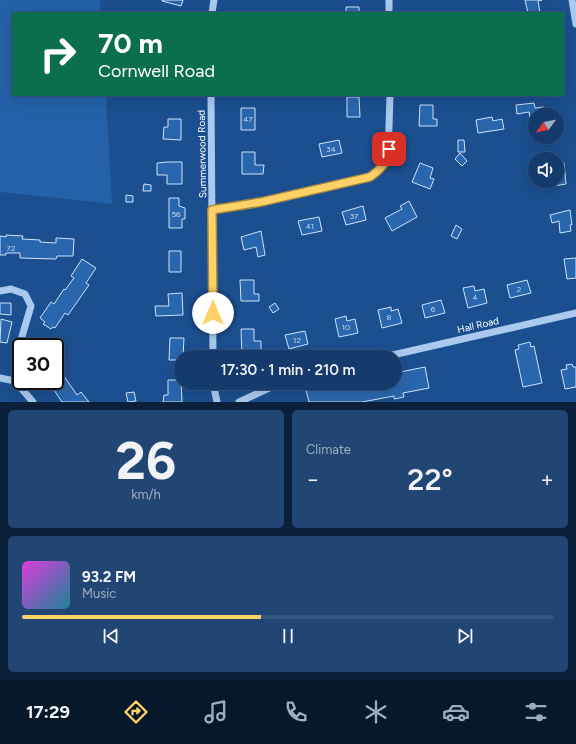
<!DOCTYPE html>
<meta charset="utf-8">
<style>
body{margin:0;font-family:Figtree,sans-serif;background:#214673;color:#f1f3f6;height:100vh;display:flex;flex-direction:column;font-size:15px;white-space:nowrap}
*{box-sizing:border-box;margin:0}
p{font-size:13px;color:#9dadc1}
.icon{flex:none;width:22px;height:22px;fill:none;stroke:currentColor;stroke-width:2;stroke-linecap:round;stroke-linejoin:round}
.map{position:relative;height:402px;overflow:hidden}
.drawer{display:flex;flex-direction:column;gap:8px;padding:8px;background:#0b203b;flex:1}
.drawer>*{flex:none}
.top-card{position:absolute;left:12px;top:12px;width:552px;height:84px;border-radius:0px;box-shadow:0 4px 16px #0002,0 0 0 1px #33557e;background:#0b6e4f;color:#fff;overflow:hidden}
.needle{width:26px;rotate:238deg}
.buttons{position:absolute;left:528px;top:108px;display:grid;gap:8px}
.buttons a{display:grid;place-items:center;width:36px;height:36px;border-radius:50%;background:#143b6b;box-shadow:0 4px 16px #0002,0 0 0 1px #33557e;font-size:20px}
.speed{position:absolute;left:12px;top:338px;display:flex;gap:8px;font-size:20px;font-weight:700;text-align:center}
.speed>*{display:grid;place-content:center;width:52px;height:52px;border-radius:50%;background:#143b6b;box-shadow:0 4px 16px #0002,0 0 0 1px #33557e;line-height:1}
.speed .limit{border:2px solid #111;border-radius:6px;background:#fff;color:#111}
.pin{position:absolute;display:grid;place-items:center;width:34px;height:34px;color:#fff;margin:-17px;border-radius:8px;box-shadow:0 2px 6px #0006}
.me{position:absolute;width:44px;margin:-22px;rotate:0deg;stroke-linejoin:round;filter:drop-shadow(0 0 3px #0008)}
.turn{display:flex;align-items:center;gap:14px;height:84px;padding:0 20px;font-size:18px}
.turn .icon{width:52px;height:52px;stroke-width:2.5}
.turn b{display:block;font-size:28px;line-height:34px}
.big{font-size:30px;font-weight:600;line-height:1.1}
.drawer .widget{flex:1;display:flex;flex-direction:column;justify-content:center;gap:6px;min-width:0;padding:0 14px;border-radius:6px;background:#214673}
.drawer .dial{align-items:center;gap:0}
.dial b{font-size:52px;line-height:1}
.song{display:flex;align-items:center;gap:12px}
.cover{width:48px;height:48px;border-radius:6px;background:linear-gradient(135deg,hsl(300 70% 55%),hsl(190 70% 35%))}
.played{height:4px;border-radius:2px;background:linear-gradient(90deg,#ffd166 45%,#33557e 45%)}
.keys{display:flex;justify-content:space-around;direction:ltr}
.heat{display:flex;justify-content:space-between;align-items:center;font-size:22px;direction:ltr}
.drawer .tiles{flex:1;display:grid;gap:8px;grid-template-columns:1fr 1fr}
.widget:last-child{grid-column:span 2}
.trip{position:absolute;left:174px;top:350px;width:228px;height:40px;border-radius:20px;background:#143b6b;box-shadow:0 4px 16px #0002,0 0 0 1px #33557e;font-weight:600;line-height:40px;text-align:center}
.tabs{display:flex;height:64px;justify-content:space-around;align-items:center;background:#08182b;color:#9dadc1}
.tabs .icon{width:28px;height:28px}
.tabs .active{color:#ffd166}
.tabs b{font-size:18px;color:#f1f3f6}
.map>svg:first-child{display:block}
</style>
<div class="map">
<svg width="576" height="402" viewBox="0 0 576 402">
<rect width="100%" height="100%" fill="#1b4f8f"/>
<path fill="#2461a8" d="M0 0H100L101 13H13V95H106L112 204 0 192Z"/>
<path fill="#2a66ad" stroke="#cfe3fa" d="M162 0H183L181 6 162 1Z
M525 0H542L538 1 540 13H528Z
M346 7H359V12L361 13H346Z
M347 97H359L360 117H347Z
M534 103 535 108 544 107 545 115H535V123L531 124 529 112 517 114 516 105Z
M420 105H433V119H437V126H419Z
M241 108H255V130H241Z
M492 117 493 121 502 119 504 129 478 133 476 120Z
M168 119H181V140L163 139 164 127H168Z
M339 140 342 153 322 157 319 144Z
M458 140H464L465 152H458Z
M242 152H255V165H264L263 174H242Z
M460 153 467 161 462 166 455 159Z
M168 162H182V184H167V175H157V163Z
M420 163 433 168 430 178 434 179 430 189 412 182Z
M564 163 566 184 553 186 552 181H557V164Z
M144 184 151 185V191H143Z
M126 195 133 196V202H126Z
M169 198H179V206L185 208V219H182V228H169Z
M409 201 417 217 392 231 385 218 402 209 400 206Z
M363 206 366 220 346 225 342 212Z
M570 210 572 225H570L571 231 560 233 559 221 552 223 550 215Z
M319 217 322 231 302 235 298 221Z
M456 225 462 229 457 239 451 236Z
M261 231 265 255 258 257 256 247 244 250 241 237Z
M6 235 23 236 22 239 40 240V242L56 243V238L74 239 73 256H57L56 259 20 258V253H6V255H0V236L6 237Z
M169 251H181V272H169Z
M576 258V278L567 279 564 259Z
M82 259 96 268 86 283 89 285 68 315 65 313 55 328 53 327 51 329 43 324 45 322 40 318 51 302 54 304 64 289 65 290 74 278 71 276Z
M240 280H254V294H259V301H241Z
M527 280 531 293 510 298 507 285Z
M474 286 475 291 484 289 487 303 468 308 463 288Z
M182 293 183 315 156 316 155 306H169L168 294Z
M441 300 445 313 425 318 422 305Z
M0 303H11V315L0 314Z
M275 303 279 309 273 313 269 307Z
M391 307V311L398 309 402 323 382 328 378 310Z
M346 316 347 321 355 319 358 333 339 337 335 319Z
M1 319 12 322 7 343 0 342Z
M241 329H254V341H261V357H242Z
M305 331 308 344 289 349 285 335Z
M170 338H184L183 357H181V360H169Z
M530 342 531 347 534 346 542 383 523 387 515 350 519 349 518 345Z
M572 364 573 367H576V387L565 389 561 370 567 369 566 365Z
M57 366 77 395 81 392 89 402H62L48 381H55V368Z
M425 367 429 388 403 393 404 397 394 399V396L362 402H309L306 390 338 383H395V373Z
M168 380H181L182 402H163L164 395H168Z
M134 392 136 401 128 402 126 393Z"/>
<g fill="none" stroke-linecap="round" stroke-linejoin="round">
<path stroke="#a9c9ee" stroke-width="7" d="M389 0V13
M572 0 576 24
M212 13 214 0
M211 95 213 357
M212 210 261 202 370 177 380 170 388 158 390 95
M0 291 11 289 25 294 31 306 18 350 15 381
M384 357 576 313
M0 378 15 381 33 402
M213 383 217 402
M239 402 280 383"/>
</g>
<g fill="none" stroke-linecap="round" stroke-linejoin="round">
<defs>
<path id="route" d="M213 313 212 210 261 202 370 177C381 169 388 162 389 149"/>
</defs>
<use href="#route" stroke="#a68842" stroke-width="10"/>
<use href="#route" stroke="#ffd166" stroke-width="7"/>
</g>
<g text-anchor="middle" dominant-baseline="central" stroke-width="4" stroke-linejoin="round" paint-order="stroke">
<g font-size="8" fill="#cad9ea">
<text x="248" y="119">47</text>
<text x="331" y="149">34</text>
<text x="176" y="214">56</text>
<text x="354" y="216">37</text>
<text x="310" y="226">41</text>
<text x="11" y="248">72</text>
<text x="519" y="289">2</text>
<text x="475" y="297">4</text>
<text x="433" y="309">6</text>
<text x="389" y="317">8</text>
<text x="346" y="327">10</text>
<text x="297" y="340">12</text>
</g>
<g font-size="10" fill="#fff" stroke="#1b4f8f">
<text transform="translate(202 154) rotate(-91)">Summerwood Road</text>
<text transform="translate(478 325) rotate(-13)">Hall Road</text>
</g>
</g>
</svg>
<div class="buttons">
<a><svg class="needle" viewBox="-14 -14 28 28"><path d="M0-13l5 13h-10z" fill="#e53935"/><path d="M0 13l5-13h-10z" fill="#9dadc1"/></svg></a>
<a><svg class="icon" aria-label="sound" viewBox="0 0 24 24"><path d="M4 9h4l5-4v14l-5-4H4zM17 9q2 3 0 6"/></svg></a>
</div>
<div class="speed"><div class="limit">30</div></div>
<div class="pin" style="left:389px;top:149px;background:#d93025"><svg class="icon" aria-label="arrive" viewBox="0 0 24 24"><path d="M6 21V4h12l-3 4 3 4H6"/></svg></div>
<svg class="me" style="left:213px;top:313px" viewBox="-20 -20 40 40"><circle r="19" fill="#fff"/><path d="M0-13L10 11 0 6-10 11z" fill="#ffd166"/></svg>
<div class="trip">17:30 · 1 min · 210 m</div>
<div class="top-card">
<div class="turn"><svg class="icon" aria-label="right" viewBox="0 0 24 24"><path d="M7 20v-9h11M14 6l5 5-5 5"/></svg><div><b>70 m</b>Cornwell Road</div></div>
</div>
</div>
<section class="drawer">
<div class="tiles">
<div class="widget dial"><b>26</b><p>km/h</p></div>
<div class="widget"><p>Climate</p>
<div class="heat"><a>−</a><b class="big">22°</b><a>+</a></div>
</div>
<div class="widget">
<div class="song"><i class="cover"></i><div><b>93.2 FM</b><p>Music</p></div></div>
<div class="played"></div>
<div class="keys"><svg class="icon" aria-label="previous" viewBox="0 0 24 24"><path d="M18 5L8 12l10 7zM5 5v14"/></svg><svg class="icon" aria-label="pause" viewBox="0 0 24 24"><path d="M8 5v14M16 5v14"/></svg><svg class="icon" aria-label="next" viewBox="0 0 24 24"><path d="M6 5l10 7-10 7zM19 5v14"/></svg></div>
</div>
</div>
</section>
<nav class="tabs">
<b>17:29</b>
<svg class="icon active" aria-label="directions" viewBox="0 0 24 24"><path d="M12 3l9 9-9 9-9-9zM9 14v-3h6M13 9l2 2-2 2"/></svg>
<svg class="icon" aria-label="music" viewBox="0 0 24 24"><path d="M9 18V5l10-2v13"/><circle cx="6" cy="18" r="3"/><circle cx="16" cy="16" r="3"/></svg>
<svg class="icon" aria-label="phone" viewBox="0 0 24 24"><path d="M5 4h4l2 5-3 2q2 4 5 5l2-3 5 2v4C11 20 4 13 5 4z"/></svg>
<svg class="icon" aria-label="climate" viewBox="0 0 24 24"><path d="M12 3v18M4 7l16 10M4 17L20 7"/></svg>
<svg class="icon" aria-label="car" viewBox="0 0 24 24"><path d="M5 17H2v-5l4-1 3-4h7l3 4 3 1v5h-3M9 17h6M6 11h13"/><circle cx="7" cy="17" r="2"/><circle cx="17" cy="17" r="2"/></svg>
<svg class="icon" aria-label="filters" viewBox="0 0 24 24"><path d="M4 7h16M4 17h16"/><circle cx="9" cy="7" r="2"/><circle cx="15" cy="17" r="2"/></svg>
</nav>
